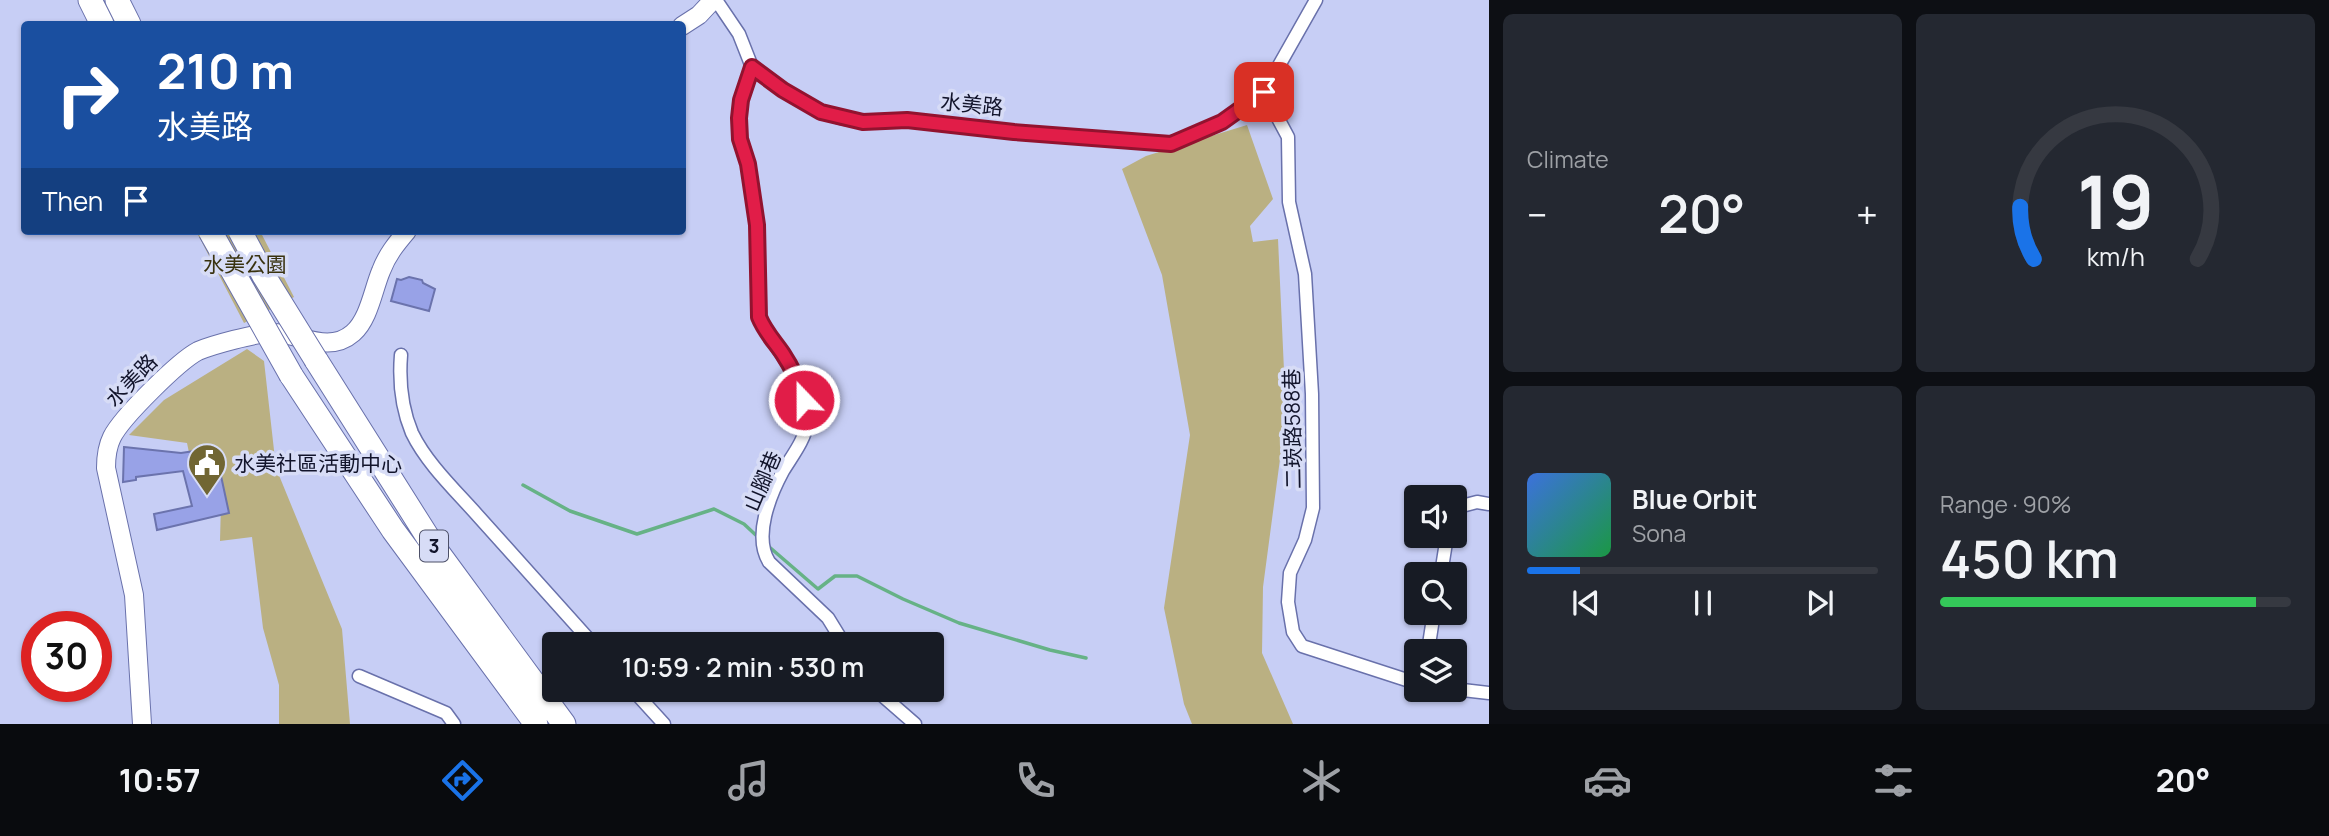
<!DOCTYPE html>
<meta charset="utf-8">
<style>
body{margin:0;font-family:Manrope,"Noto Sans TC",sans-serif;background:#242831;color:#f1f3f6;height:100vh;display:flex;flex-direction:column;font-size:26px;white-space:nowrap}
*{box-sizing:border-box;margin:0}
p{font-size:23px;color:#9ea1a6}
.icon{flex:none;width:38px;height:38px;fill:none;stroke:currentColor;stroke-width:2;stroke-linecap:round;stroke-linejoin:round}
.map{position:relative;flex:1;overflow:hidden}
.sheet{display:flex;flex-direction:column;gap:14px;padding:14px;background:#0d0f14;width:840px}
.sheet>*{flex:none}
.hud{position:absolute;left:21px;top:21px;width:665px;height:214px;border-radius:7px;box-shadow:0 2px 5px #0004;background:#1a4fa0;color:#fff;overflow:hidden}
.controls{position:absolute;left:1404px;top:485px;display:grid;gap:14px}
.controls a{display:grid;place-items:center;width:63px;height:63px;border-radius:7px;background:#171b24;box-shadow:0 2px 5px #0004;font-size:35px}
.speed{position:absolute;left:21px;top:611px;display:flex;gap:14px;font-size:35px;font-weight:700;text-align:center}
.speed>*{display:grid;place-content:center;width:91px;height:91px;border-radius:50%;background:#171b24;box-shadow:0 2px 5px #0004;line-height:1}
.speed .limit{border:10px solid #d22;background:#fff;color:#111}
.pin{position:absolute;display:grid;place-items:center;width:60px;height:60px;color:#fff;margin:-30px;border-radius:14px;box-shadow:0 4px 10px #0006}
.me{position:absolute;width:77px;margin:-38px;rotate:338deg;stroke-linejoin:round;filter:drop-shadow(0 0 5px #0008)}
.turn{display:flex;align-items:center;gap:24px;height:147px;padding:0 21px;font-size:32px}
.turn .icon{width:91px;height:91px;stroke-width:2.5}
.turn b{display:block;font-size:49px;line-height:60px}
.then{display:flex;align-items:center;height:66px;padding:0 21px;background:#0003;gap:14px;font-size:26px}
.big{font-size:52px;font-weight:600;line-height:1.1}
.sheet .widget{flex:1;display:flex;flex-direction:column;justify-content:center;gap:10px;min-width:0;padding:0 24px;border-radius:10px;background:#242831}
.sheet .dial{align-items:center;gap:0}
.dial svg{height:182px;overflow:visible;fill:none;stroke:#363941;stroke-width:7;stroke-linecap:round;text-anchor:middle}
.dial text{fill:#f1f3f6;stroke:none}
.song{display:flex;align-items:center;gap:21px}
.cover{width:84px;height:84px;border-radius:10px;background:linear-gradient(135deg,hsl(220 70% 55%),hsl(140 70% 35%))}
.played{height:7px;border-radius:4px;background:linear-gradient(90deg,#1a73e8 15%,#363941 15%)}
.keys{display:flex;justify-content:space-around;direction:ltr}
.heat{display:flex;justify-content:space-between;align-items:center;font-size:38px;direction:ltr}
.charge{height:10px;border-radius:5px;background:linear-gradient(90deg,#34c759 90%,#363941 0)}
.sheet .tiles{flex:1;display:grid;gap:14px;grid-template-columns:repeat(2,1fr)}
.trip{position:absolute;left:542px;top:632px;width:402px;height:70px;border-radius:7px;background:#171b24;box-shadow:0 2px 5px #0004;font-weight:600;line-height:70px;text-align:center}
.dock{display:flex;height:112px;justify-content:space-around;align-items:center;background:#090b0e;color:#9ea1a6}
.dock .icon{width:49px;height:49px}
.dock .current{color:#1a73e8}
.dock b{font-size:32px;color:#f1f3f6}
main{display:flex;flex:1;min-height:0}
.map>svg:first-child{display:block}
</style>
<main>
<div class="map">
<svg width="1489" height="724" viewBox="0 0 1489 724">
<rect width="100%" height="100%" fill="#c7cef5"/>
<path fill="#bab082" d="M1247 125 1273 199 1250 226 1253 242 1278 239 1286 414 1263 587 1262 653 1293 724H1192L1184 704 1164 608 1190 435 1162 275 1122 169 1146 156Z
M196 231H260L294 297 244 323Z
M247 349 264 361 276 468 342 629 350 724H279V685L263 628 252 537 220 541 221 503 192 467 187 443 129 435 164 400Z"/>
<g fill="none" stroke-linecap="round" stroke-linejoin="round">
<path stroke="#66b286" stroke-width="3.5" d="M523 485 570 511 637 534 714 509 744 524 759 538
M767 545 818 589 835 576H857L903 599 959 623 1050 650 1086 658"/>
</g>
<path fill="#98a2e7" stroke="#6b73ad" stroke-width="2" d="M409 277 422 280 423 283 435 289 429 311 391 301 397 279 401 280Z
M124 447 181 453 215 448 229 513 157 530 154 514 192 506 183 471 136 477V480L123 482Z"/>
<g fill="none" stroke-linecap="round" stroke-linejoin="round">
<defs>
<path id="street" d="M716 0 739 34 752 67 783 90 821 112 841 118 863 122 907 120 1014 132 1171 144 1222 122 1264 92 1316 0
M752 67 742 99 739 118 740 139 748 164 757 225 759 317C774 352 811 380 807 423 805 440 792 456 783 471 770 495 753 536 769 562L828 618 844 644
M1264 92 1288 137 1289 202 1305 274 1312 394 1313 508 1305 540 1290 573 1288 602 1293 632 1302 646 1416 683
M401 355C399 380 402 409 412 433 427 464 456 491 479 517 517 559 555 602 593 644
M1454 508 1477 502 1489 504
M1441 574 1447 536
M1428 651 1434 612
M359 676 446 713 454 724
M1454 689 1489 693
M633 690 664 724
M876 690 915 724"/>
<path id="secondary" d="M682 26 699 15 713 0
M142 724 134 595 106 468C106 457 107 447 112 437 122 417 179 361 198 351 212 345 256 333 271 333 298 332 328 355 353 333 369 319 373 290 381 271 387 255 396 244 407 231"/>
<path id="highway" d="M90 0 102 24
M117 0 129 24
M316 360 434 547 564 724
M291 375 393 530 536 724"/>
</defs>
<use href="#street" stroke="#6971ab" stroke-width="15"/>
<use href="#secondary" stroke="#6971ab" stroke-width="20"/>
<use href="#highway" stroke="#6971ab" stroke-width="25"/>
<use href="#street" stroke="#fff" stroke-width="12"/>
<use href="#secondary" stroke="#fff" stroke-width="18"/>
<use href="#highway" stroke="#fff" stroke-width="23"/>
<defs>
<path id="highway-bridge" d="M210 231 291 375
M240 231 264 276 316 360"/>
</defs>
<use href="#highway-bridge" stroke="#6971ab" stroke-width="25" stroke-linecap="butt"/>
<use href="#highway-bridge" stroke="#fff" stroke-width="23"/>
</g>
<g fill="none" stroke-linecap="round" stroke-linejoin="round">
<defs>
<path id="route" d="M804 400C799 383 793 369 783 354 775 342 765 332 759 317L757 225 748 164 740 139 739 118 741 100 752 67 783 90 821 112 863 122 907 120 1014 132 1171 144 1222 122 1264 92"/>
</defs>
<use href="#route" stroke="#92132f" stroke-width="18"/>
<use href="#route" stroke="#e11d48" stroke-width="12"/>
</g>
<defs>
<symbol id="civic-pin" viewBox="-11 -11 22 30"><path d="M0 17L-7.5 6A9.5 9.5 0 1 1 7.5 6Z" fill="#716633" stroke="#d7dcf6"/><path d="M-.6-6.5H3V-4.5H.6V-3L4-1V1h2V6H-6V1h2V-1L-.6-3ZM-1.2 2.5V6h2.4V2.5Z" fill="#fff"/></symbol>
</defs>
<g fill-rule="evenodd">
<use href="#civic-pin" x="185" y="441" width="44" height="60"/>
</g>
<g text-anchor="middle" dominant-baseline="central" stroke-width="7" stroke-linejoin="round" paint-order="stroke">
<rect fill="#d7dcf6" stroke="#4d5068" stroke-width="2" x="420" y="530.5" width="28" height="31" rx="5"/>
<g font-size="19" font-weight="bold" fill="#12142b">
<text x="434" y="546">3</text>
</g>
<g font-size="21" fill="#12142b" stroke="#d7dcf6">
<text transform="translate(972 104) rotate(6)">水美路</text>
<text transform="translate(131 380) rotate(-46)">水美路</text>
<text transform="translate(1292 429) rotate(-91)">二崁路588巷</text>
<text transform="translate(762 481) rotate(-67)">山腳巷</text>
</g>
<g font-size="21" fill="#39320f" stroke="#d7dcf6">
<text x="245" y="264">水美公園</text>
</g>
<g font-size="21" fill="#12142b" stroke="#d7dcf6" text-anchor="start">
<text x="234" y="463">水美社區活動中心</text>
</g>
</g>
</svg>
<div class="controls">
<a><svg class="icon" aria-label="sound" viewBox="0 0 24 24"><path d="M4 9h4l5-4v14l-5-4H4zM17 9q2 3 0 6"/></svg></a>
<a><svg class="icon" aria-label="search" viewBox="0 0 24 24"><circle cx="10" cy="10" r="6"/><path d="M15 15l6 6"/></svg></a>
<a><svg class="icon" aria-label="layers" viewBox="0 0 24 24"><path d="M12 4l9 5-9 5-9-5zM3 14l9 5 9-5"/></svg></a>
</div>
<div class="speed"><div class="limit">30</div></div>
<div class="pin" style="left:1264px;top:92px;background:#d93025"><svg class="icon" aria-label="arrive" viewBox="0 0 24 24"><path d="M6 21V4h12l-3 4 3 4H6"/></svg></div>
<svg class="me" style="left:804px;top:400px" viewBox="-20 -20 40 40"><circle r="17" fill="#e11d48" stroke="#fff" stroke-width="3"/><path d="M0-11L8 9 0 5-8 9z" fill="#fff"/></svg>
<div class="trip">10:59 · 2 min · 530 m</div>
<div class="hud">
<div class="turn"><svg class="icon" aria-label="right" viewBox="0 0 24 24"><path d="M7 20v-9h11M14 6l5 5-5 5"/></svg><div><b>210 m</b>水美路</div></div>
<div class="then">Then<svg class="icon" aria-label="arrive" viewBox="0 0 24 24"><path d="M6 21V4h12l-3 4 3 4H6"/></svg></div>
</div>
</div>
<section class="sheet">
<div class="tiles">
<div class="widget"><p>Climate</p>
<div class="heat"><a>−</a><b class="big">20°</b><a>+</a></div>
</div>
<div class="widget dial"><svg viewBox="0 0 100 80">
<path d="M14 69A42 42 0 1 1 86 69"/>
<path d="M14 69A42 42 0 0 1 8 46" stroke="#1a73e8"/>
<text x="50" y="56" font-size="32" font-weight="700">19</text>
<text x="50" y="72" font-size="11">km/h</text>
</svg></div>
<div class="widget">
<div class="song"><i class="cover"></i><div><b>Blue Orbit</b><p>Sona</p></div></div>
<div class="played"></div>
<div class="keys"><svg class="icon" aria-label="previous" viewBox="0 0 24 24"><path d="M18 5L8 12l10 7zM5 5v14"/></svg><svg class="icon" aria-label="pause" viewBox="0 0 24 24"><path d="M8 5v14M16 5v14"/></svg><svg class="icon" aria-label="next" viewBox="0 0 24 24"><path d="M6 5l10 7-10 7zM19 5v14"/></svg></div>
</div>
<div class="widget"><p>Range · 90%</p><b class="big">450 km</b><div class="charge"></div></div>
</div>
</section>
</main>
<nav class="dock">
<b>10:57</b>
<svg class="icon current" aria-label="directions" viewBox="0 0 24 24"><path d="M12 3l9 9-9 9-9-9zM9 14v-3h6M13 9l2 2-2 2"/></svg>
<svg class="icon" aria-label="music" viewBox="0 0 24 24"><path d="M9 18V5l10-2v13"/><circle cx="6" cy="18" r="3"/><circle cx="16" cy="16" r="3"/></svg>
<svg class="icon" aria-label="phone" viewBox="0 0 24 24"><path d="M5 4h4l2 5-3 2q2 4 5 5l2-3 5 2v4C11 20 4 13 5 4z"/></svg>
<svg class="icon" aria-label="climate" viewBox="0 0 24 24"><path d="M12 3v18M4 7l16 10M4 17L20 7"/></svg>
<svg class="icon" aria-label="car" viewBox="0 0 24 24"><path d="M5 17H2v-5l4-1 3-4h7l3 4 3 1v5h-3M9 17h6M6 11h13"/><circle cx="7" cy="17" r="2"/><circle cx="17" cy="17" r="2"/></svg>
<svg class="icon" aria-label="filters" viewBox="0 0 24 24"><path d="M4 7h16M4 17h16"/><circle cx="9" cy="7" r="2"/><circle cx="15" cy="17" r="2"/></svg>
<b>20°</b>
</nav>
